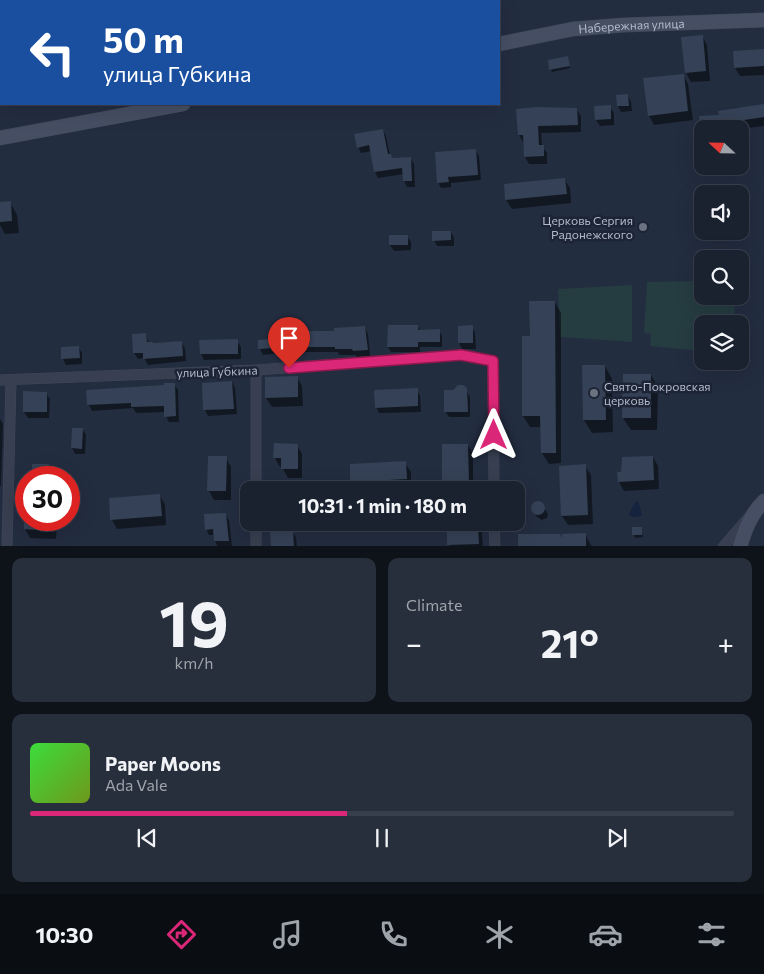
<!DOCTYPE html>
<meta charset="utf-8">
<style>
body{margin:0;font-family:Commissioner,sans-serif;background:#272f3c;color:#f1f3f6;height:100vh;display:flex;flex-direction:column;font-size:19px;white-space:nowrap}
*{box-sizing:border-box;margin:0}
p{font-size:16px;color:#9fa4ab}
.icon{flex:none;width:28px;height:28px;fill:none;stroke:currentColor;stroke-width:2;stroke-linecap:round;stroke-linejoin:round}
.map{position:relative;height:546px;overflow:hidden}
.drawer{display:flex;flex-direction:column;gap:12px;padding:12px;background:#0e131a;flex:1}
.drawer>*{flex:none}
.top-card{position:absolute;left:0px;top:0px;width:500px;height:105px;box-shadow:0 5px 20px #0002,0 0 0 1px #383f4c;background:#1a4fa0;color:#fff;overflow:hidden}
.needle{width:32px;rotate:292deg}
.fabs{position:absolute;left:694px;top:120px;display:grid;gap:10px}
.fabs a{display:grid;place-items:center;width:55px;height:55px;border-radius:10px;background:#1a2230;box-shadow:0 5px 20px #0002,0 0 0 1px #383f4c;font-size:25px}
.speed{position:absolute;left:15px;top:466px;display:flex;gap:10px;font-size:25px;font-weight:700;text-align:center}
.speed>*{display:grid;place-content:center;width:65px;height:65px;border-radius:50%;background:#1a2230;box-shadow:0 5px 20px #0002,0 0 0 1px #383f4c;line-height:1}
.speed .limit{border:8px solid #d22;background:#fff;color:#111}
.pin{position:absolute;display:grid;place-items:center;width:42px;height:42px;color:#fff;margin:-51px -21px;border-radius:50% 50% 50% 0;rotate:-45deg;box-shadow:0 0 5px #0007}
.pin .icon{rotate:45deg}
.me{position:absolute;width:55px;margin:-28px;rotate:0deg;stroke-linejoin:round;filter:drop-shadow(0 0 4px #0008)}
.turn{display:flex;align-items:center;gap:18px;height:105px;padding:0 20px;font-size:22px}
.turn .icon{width:65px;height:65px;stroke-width:2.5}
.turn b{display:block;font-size:35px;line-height:42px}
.big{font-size:38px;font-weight:700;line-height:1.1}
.drawer .tile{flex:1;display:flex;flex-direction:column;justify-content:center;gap:8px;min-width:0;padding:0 18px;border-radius:10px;background:#272f3c}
.drawer .dial{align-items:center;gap:0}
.dial b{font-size:65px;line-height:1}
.song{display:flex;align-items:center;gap:15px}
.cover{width:60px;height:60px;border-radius:8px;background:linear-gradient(135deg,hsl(120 70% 55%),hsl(80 70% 35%))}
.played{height:5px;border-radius:2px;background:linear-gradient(90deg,#db2777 45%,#383f4c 45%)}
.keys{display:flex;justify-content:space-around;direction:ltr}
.heat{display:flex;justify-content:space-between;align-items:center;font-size:28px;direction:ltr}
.drawer .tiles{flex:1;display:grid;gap:12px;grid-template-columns:1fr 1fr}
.tile:last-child{grid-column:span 2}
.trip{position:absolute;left:240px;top:481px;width:285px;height:50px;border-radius:10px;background:#1a2230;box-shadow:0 5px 20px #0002,0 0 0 1px #383f4c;font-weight:700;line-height:50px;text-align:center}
.tab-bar{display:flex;height:80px;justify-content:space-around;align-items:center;background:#0a0e13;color:#9fa4ab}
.tab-bar .icon{width:35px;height:35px}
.tab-bar .on{color:#db2777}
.tab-bar b{font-size:22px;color:#f1f3f6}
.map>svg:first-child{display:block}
</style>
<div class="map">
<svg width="764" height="547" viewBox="0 0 764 547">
<rect width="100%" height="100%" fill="#232d40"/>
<path fill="#253c41" d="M702 281V296H736L733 324H702V351L650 346 651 334 644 333 647 282Z
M632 285V342L560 337 558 289Z"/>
<path fill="#15233f" d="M636 501 639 503 642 516 632 517 629 514Z"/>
<path fill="#0007" d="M702 36 707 45 710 81 691 82 686 73 683 38Z
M764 51V75L740 76 735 68Z
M568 58 570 68 552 72 551 70Z
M683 75 688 84 693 120 654 125 649 116Z
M628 96 631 102 632 111 621 112 618 106 617 97Z
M764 105V126L740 129H702V127L720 116Z
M610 107 614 113V125L600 126 596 120Z
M576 109 581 116V132L541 133 542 146 547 153V164H529L525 157 523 142 519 135 517 110Z
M383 130 386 136 390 156 393 159 410 158 414 164 415 187H407L404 181V174L378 178 375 172 372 151 361 153 358 147Z
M475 150 479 156 481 180 451 183V187L441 188 438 182Z
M564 179 570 188 571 203 512 209 506 200Z
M10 202 17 215 19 233 5 234 0 225V203Z
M451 232 454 238V246H437L434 240Z
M407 236 411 242V250L394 251 390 245Z
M555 302 561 313V463L549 464 542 453V427H530L523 416 531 337Z
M418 327 420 331 439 330 442 336V347H420V352H391L388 347Z
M459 327H472L475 333 476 349H462L459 343Z
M365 328 368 334 370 356 357 357 356 355H339L338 352H292L263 355 260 349 296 338Z
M145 334 149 343 181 342 185 348 186 361 148 365 144 358 138 359 134 353Z
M237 341 241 347V359L204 360 201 354Z
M78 347 82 353V364L66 365 63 359Z
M605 366 612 379 613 432 592 433 584 420V367Z
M651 375 658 387 657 430H631L623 418Z
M297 377 302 386 303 406 272 407 266 398Z
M232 382 235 388 237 414 208 416 205 410Z
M174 384 178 390 179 422H169L166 416V412L136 413 133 408 92 411 89 405 88 392 165 386Z
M464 387 470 397V417H449L445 411 453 391Z
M417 390 420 396 421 412 379 413 376 407Z
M46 393 50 399 49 418H28L24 412Z
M0 419 3 424 1 486H0Z
M82 429 86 435 85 454H75L72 448Z
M297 445 302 454V478H288L282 467H280L275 458Z
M468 445 473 454V490H447L443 484Z
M653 457 658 466 659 489 624 491 619 482Z
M226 458 231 467V500H214L209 491Z
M405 463 411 472V488L357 490 352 482Z
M48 466 51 472V478H33Z
M585 466 591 475 593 524 568 525 562 516Z
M159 495 165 504 166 525 117 529 112 520Z
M538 502 542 504 548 514 547 518 542 520 536 516 533 510V505Z
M26 509V520H57L56 539 30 538 25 529Z
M225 514 229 520 232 546 218 547 215 541V535H209L206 529Z
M459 522H481L483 547H450L448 529H460Z
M633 528H641L643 537 635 538Z
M292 530 296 538 297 547H272Z
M585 534 592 547H519L563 542Z"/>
<path fill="#354156" d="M703 35 706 71 685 73 681 37Z
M764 49V66L734 68 733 51Z
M568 56 570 66 549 70 548 60Z
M684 74 688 111 648 116 643 78Z
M628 94 629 106H617L616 95Z
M764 104V117L718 124V126L700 128 699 116 719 115 718 111Z
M611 105V119L595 120 594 106Z
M536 107 577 108 578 125 538 126 539 145H544V156L524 157 523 135H518L516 109Z
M383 129 388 154H391L392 158 411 157 412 181H403L402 168 374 172 369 145 357 148 354 134Z
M476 149 478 175 448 177 449 182 437 183 435 152Z
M565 178 567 194 505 200 504 184Z
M11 201 12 221 0 222V202Z
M432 231H451V240L432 241Z
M389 235H408V245H389Z
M529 301H555L556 453H541L540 416H522V336H530Z
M388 325H418V330L440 329V342H418V347H387Z
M473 325V343H458V326Z
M365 326 368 350 353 351 352 349H335V347H288L258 349V340L295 337V331H334V328Z
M146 333 147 342H153V343L182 341 183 356 143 359V353H133L132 334Z
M238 339V354H200L199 340Z
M79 346 80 358 61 359V347Z
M582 365H605L606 420H583Z
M623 374H651V418H622Z
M298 376V397L265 398V377Z
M232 381 234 409 203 410 202 383Z
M164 383H175L176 416 164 417V406L131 407V403L87 405 86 390 164 385Z
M458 385H463L467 388 468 412H444V390H453Z
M418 388V406L375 408 374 390Z
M23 391 47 392V412H23Z
M72 428H83L82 449 71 448Z
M274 443 298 444V469H281V458H273Z
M442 444H468L469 484H442Z
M208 456H227L226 491H207Z
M653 456 654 480 618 482 617 472H621L622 457Z
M406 461 407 479 350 482V464Z
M32 464H49L48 478H32Z
M586 464 588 515 561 516 559 466Z
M160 494 162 516 110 520 109 498Z
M531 508a7 7 0 1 1 14 0a7 7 0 1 1-14 0Z
M226 513 229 541H214L213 529 205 530 204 514Z
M24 520H52V531L24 529Z
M478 527 479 544 447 545V528Z
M632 527H642V535H632Z
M293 529 294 547H271L270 530Z
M586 533V547H518V534H560L562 538V534Z"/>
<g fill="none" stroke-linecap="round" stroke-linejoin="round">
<defs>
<path id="street" d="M0 380 256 370 461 355 493 361 494 490
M256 490V370
M494 522 495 547
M7 547 11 380
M256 547V522
M723 547 748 518"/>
<g id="secondary">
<path id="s1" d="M499 44 573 29 624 25 764 20"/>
<path d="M0 138 183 104"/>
<path d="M740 547C745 529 751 514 764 501"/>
</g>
</defs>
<use href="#street" stroke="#404859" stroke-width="11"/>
<use href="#secondary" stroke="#404859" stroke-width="15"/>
<use href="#street" stroke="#373f50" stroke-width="10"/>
<use href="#secondary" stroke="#454e63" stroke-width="14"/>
</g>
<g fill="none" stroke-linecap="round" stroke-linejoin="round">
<defs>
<path id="route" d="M289 368 461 355 493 361 494 435"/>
</defs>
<use href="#route" stroke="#8e194d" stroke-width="12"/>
<use href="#route" stroke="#db2777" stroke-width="9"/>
</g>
<g fill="#6b7280" stroke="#1c2435" stroke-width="2">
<circle cx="643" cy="227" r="5"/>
<circle cx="594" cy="393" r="5"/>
</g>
<g text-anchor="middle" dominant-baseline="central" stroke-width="5" stroke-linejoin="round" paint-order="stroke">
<g font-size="12" fill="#b3bbcb" stroke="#1c2435">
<text stroke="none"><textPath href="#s1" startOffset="134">Набережная улица</textPath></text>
<text transform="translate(217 371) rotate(-2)">улица Губкина</text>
</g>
<g font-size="12" fill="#b3bbcb" stroke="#1c2435" text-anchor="end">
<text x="633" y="220">Церковь Сергия<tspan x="633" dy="14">Радонежского</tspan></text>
<text x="604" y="386" text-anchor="start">Свято-Покровская<tspan x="604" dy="14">церковь</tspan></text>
</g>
</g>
</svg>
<div class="fabs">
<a><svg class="needle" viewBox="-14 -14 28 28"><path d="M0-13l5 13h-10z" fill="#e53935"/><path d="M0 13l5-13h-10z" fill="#9fa4ab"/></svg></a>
<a><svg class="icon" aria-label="sound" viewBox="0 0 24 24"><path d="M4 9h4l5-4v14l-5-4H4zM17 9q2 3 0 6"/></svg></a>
<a><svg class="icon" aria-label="search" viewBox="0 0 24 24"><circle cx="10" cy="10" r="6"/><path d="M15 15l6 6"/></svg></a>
<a><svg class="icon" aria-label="layers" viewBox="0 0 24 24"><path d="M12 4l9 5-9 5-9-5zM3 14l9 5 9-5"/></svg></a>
</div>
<div class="speed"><div class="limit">30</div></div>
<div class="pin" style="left:289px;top:368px;background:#d93025"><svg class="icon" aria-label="arrive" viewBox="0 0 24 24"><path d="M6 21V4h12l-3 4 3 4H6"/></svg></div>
<svg class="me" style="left:494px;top:435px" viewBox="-20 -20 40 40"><path d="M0-17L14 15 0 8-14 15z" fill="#db2777" stroke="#fff" stroke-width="4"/></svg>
<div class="trip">10:31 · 1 min · 180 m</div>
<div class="top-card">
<div class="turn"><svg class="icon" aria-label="left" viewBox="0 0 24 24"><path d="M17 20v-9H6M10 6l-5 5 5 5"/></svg><div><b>50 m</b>улица Губкина</div></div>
</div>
</div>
<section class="drawer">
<div class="tiles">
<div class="tile dial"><b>19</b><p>km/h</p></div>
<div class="tile"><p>Climate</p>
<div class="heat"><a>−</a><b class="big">21°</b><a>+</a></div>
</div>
<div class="tile">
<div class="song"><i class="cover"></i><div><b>Paper Moons</b><p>Ada Vale</p></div></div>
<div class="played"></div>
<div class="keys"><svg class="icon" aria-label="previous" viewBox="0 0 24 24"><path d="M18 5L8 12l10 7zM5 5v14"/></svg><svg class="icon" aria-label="pause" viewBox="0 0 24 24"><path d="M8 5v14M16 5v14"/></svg><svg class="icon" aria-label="next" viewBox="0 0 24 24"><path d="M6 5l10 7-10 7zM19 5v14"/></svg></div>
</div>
</div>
</section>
<nav class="tab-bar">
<b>10:30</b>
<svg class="icon on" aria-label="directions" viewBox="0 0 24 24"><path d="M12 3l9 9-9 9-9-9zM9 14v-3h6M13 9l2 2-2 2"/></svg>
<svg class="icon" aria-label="music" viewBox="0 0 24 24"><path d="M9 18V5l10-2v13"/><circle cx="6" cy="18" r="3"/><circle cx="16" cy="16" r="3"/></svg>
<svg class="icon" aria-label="phone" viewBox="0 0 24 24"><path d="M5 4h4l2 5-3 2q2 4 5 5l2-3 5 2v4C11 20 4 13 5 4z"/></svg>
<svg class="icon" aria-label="climate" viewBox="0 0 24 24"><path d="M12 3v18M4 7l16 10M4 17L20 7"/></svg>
<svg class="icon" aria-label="car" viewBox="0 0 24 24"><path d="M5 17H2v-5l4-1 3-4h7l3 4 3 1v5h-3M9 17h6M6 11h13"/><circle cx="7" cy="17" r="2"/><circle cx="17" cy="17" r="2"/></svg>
<svg class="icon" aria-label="filters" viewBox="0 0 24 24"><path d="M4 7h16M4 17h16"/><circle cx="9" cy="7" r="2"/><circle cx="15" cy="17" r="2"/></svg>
</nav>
